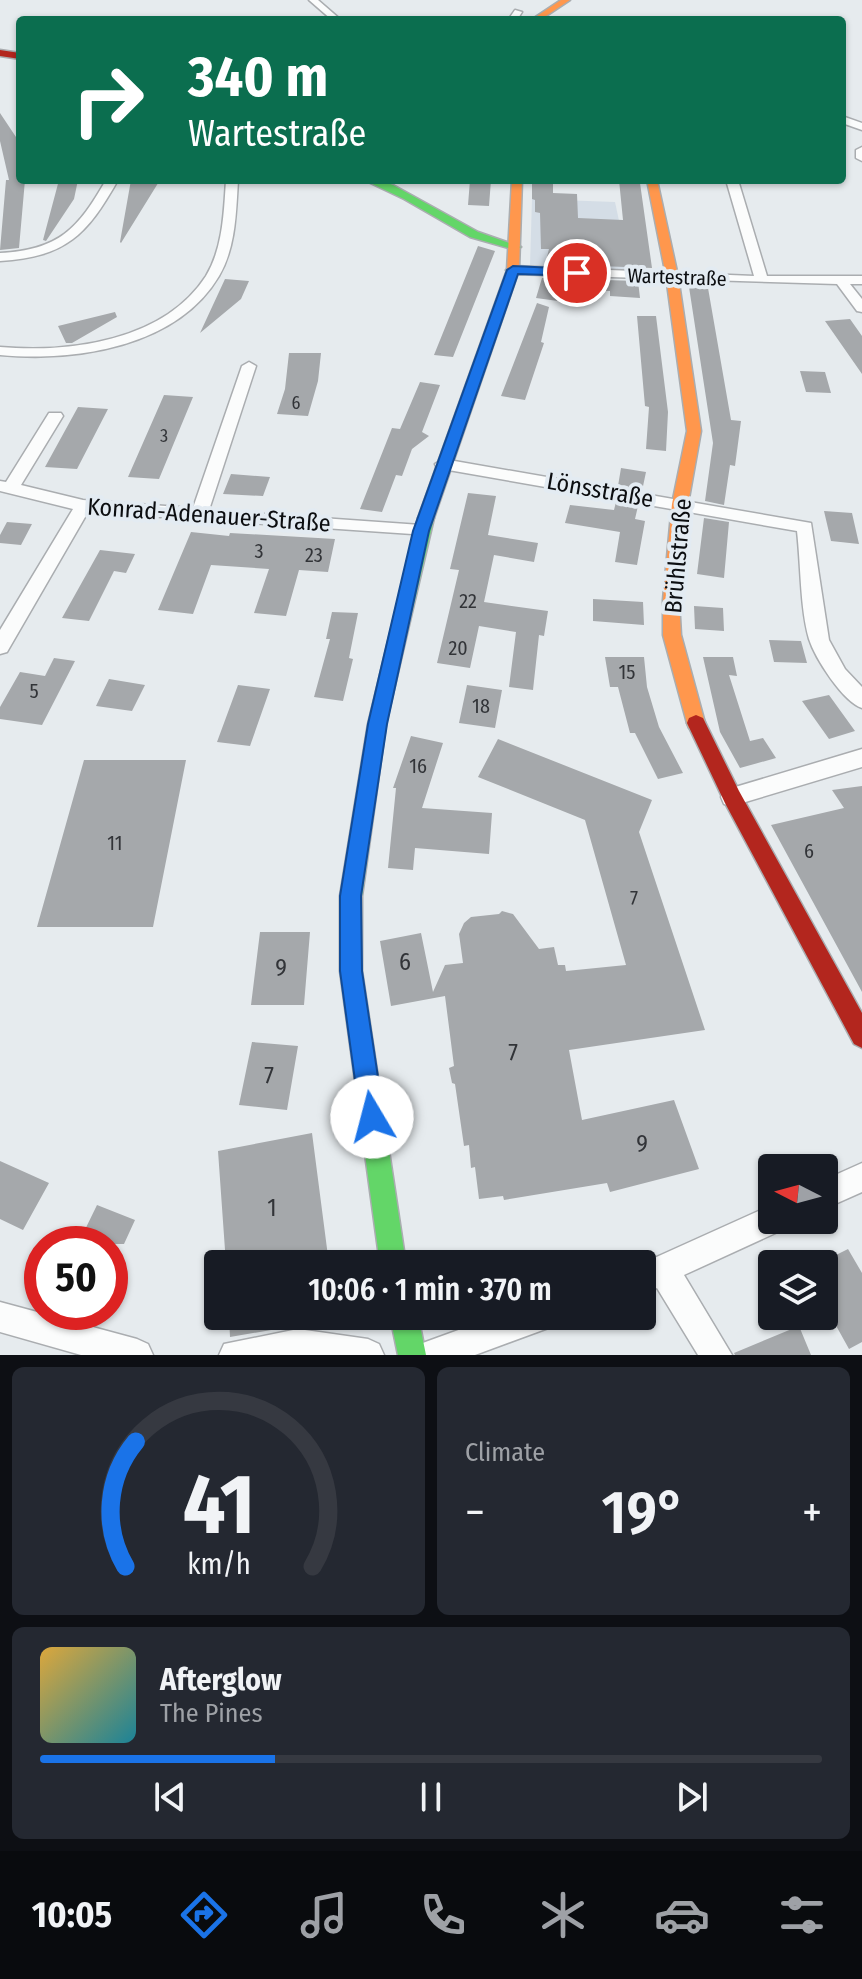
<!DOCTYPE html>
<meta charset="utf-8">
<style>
body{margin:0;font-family:"Fira Sans Condensed",sans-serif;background:#242831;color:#f1f3f6;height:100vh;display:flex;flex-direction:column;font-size:30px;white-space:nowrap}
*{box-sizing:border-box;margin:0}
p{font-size:26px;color:#9ea1a6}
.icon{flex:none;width:44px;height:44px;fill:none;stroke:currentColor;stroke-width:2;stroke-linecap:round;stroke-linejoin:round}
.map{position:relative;height:1355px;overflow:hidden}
.sheet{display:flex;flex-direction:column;gap:12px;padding:12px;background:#0d0f14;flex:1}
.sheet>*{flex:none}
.hud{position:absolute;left:16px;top:16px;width:830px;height:168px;border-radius:8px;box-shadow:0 2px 6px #0004;background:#0b6e4f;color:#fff;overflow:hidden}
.needle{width:52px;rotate:276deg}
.buttons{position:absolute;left:758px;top:1154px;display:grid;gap:16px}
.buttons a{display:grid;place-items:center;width:80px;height:80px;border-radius:8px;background:#171b24;box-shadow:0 2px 6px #0004;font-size:40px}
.speed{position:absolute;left:24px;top:1226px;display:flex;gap:16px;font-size:40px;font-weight:700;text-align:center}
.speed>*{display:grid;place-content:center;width:104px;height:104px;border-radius:50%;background:#171b24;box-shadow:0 2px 6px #0004;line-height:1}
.speed .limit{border:12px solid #d22;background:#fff;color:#111}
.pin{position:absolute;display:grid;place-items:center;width:68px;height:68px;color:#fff;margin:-34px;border:4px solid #fff;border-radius:50%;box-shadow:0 2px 8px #0007}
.me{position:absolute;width:88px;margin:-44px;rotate:352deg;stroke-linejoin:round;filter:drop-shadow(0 0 6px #0008)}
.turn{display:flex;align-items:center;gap:28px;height:168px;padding:0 40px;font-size:36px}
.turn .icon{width:104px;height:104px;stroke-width:2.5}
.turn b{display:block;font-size:56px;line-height:68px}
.big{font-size:60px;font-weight:600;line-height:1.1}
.sheet .widget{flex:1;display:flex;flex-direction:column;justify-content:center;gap:12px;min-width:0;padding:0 28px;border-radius:12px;background:#242831}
.sheet .dial{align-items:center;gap:0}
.dial svg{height:208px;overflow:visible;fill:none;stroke:#363941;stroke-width:7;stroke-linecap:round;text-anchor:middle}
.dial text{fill:#f1f3f6;stroke:none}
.song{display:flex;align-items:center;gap:24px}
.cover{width:96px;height:96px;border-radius:12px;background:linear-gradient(135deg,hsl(40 70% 55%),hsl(190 70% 35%))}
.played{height:8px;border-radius:4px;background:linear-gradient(90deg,#1a73e8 30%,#363941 30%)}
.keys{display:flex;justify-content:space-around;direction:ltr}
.heat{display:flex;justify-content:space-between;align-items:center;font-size:44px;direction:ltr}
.sheet .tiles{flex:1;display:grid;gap:12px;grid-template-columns:1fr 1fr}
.widget:last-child{grid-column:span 2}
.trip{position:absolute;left:204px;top:1250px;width:452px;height:80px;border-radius:8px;background:#171b24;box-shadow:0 2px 6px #0004;font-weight:600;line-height:80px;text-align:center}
.tab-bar{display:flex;height:128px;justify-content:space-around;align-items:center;background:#090b0e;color:#9ea1a6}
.tab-bar .icon{width:56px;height:56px}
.tab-bar .on{color:#1a73e8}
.tab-bar b{font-size:36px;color:#f1f3f6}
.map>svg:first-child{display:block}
</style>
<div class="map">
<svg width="862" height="1355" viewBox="0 0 862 1355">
<rect width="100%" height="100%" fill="#e6ebee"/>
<path fill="#d4dde6" d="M532 199 615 202 630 272 530 266Z"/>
<path fill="#a5a8ab" d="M0 113 20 143V180H25L19 248 0 250 6 180H9L0 141Z
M59 180H78L74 199 46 241 43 240Z
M131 180H160L121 243 120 242Z
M470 180H491L489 206 468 205Z
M619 180 640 183 652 268 545 264 549 249H541L540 213 535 212V200L532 199V181L553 182V193L577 194 578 218 623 220Z
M478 246 495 251 453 357 434 355Z
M542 278 638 281 640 298 610 296V291L561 289 558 301 536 298Z
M225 279 249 281 241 299 200 333Z
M689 287 708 288 731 420 741 421 735 466 730 465 724 505 705 501 713 443Z
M537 303 549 307 541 342 544 343 525 400 501 396Z
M115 312 117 317 72 343H66L58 326Z
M637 316H656L668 412 666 451 646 449 649 407 645 406Z
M850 319 862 336V374L825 321Z
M289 353H321L318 381 308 416 277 414 285 389Z
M800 371 825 372 831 393 806 392Z
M420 382 440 385 422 432 429 436 412 449 402 476 396 475 382 512 360 509 392 428 400 429Z
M164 395 193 397 159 479 128 477Z
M78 407 108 409 77 469 45 467Z
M621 468 646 472 642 491 618 486Z
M231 474 270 477 263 496 223 494Z
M468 493 496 496 488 535 538 543 534 562 494 555 484 602 548 611 544 636 539 635 533 690 509 687 516 632 479 626 470 668 437 663 459 570 450 569Z
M616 502 638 506 635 519 645 521 637 565 615 562 620 532 565 523 570 505 614 510Z
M824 511 852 513 859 544 831 541Z
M704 518 729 522 724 578 697 574Z
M7 522 32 524 21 545 0 543V535Z
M191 532 229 536 230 533 335 539 328 572 299 570 286 616 254 613 269 569 211 565 193 614 158 610Z
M100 550 135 554 126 573 114 571 89 621 62 618Z
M593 599 643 602 644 625 593 621Z
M694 606 723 608 724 631 695 629Z
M332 612 358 613 349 658 353 659 343 701 314 697 330 639H326Z
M769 640 801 641 807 663 774 662Z
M605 657H644L647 687 659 727 683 773 658 779 635 733H630L618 687H610Z
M703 657H733L737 676 729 675 750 741 763 738 776 758 740 768 720 732Z
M54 658 75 661 42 725 0 719V707L20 672 45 676Z
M109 679 145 685 132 711 96 706Z
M238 685 270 689 250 746 217 742Z
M467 685 502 690 495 728 459 723Z
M829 695 855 731 829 739 802 701Z
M411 736 443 743 422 808 492 813 489 854 415 848 413 870 388 868 396 788H393Z
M498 739 652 800 639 832 705 1030 569 1050 582 1120 674 1100 699 1169 610 1192 607 1183 504 1200 503 1196 479 1199 475 1167 471 1168 469 1145 464 1146 455 1084 452 1083 449 1068 454 1066 445 996 391 1006 380 941 421 933 433 992 445 965 463 963 459 934 464 923 471 917 499 914 502 911 513 914 539 949 554 947 558 965H565L566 971 626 965 585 820 478 777Z
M84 760H186L153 927H37Z
M862 786V992L771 825 844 808 832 790Z
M260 932H310L304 1005H251Z
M252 1042 298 1046 287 1110 239 1105Z
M312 1133 329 1264H226L218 1151Z
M0 1161 49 1183 23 1230 0 1219Z
M97 1205 135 1220 124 1244H78Z
M848 1249 862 1273V1342L849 1349 824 1304V1261Z
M229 1316H293L294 1326 230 1337Z
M799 1326 811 1355H735L734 1353Z"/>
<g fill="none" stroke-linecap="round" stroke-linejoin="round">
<defs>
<path id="street" d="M309 0H318L341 20H332Z
M515 10 522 12 517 20H508Z
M842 116 862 123V130L842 123Z
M862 147V161L856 158V150Z
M106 180H118C87 235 66 257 0 261V253C59 250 78 229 106 180Z
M226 180H238C236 212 236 247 219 276 177 347 76 362 0 355V347C70 353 164 341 206 276 223 248 224 211 226 180Z
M726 180H738L767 276H862V284H850L862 299V312L857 311 837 284 513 274 506 270 513 266 754 276Z
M249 362 256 366 209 510 421 525 427 527 430 531 427 535 88 512 7 652 0 654V630L73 509 0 491V481L6 482 49 413H61L63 416 21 485 83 500 193 508 242 366Z
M443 459 811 523 829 640 845 669 862 687V708C843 702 815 658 809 639 800 608 801 565 797 531L437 468 435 464Z
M862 749V767L732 806 724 804 721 797 724 790 732 788Z
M862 1163V1192L824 1209V1180Z
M772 1205V1220H787L782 1230 684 1275 732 1355H698L657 1288 642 1294 641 1264Z
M0 1302 137 1339 148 1344 153 1355H81L0 1332Z
M497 1316H555L551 1327 475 1355H415L420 1344Z
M298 1329 368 1339 379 1344 384 1355H219L224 1344Z"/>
<path id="fast" d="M364 180H379L393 185 478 232 521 247 515 250 470 237 404 199Z
M426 513 434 518 386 724 362 896V971L406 1264H380L340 971V896L368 724 418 518Z
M390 1316H418L426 1355H398Z"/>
<path id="slow" d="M561 0H570L540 20H531Z
M512 180H522L519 270 434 518 426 523 418 518 507 270Z
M647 180H657L678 276 701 431 688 504 679 600 681 635 705 723 703 728H689L687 723 663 635V600L672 504 687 431 666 276Z"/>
<path id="jam" d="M0 50 20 53V59L0 56Z
M696 715 703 718 739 791 862 1013V1048L854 1044 725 803 687 723 689 718Z"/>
</defs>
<use href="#street" stroke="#aaadb0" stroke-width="3"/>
<use href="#fast" stroke="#aaadb0" stroke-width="3"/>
<use href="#slow" stroke="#aaadb0" stroke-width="3"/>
<use href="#jam" stroke="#aaadb0" stroke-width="3"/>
<use href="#street" fill="#fbfcfc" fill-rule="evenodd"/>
<use href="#fast" fill="#63d668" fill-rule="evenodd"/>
<use href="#slow" fill="#ff974d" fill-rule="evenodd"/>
<use href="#jam" fill="#b3261e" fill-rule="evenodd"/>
</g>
<path fill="#1a73e8" stroke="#114b97" stroke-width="2" d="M513 266 577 269 583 273 577 276 518 274 429 531 387 724 361 896 362 971 384 1117 381 1125 372 1129 363 1125 360 1117 340 971V896L368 724 413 531 507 270Z"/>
<g text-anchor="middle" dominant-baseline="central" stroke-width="8" stroke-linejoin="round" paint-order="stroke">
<g font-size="18" fill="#323438">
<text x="296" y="403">6</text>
<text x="164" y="436">3</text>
</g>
<g font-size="20" fill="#0c0e11" stroke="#e3ebf2">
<text transform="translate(677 277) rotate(2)">Wartestraße</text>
</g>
<g font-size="20" fill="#323438">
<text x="259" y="551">3</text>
<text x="314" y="555">23</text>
<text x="468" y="601">22</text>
<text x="458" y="648">20</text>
<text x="627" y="672">15</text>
<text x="34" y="691">5</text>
<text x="481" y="706">18</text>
<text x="418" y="766">16</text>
<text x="115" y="843">11</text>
<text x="809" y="851">6</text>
<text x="634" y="898">7</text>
</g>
<g font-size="24" fill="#0c0e11" stroke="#e3ebf2">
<text transform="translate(600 490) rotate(10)">Lönsstraße</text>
<text transform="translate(209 515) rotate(4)">Konrad-Adenauer-Straße</text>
<text transform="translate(678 556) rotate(-85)">Brühlstraße</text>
</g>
<g font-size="24" fill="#323438">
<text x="405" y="962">6</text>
<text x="281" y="968">9</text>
<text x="513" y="1053">7</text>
<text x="269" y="1076">7</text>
<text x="642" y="1144">9</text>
<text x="272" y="1208">1</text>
</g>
</g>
</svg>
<div class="buttons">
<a><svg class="needle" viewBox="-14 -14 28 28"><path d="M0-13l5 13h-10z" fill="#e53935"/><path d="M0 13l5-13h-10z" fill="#9ea1a6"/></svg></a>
<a><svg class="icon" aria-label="layers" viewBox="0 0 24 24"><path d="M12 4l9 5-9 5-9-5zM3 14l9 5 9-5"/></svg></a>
</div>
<div class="speed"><div class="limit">50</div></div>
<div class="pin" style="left:577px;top:273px;background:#d93025"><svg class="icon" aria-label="arrive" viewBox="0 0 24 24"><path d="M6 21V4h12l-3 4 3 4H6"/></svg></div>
<svg class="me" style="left:372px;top:1117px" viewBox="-20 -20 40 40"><circle r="19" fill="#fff"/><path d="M0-13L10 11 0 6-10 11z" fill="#1a73e8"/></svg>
<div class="trip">10:06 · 1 min · 370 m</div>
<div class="hud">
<div class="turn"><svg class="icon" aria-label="right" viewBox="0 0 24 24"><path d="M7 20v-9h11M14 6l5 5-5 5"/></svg><div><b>340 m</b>Wartestraße</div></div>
</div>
</div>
<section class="sheet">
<div class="tiles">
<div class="widget dial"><svg viewBox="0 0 100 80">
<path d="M14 69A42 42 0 1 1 86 69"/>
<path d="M14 69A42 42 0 0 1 18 21" stroke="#1a73e8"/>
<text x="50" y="56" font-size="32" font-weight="700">41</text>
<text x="50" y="72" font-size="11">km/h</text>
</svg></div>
<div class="widget"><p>Climate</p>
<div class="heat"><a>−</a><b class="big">19°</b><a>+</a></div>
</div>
<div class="widget">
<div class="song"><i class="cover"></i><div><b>Afterglow</b><p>The Pines</p></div></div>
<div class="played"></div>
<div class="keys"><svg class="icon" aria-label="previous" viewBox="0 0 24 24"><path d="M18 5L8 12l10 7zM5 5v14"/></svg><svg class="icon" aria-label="pause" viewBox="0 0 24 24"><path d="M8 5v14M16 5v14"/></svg><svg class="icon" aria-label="next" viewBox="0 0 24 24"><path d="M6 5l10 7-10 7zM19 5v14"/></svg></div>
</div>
</div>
</section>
<nav class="tab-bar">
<b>10:05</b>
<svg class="icon on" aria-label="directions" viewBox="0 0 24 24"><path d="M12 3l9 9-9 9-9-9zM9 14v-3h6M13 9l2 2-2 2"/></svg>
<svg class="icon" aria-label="music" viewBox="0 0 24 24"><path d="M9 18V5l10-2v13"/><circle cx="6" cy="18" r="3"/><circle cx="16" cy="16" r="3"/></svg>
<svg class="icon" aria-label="phone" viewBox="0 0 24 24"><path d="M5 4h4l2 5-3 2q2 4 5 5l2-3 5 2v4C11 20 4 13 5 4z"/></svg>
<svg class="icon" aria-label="climate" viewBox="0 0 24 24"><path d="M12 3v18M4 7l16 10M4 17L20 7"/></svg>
<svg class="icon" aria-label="car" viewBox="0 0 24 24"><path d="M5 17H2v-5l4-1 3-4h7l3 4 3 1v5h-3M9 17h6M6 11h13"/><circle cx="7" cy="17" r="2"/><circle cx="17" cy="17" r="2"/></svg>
<svg class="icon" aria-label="filters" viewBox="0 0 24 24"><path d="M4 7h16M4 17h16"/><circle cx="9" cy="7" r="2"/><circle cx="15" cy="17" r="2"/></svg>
</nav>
